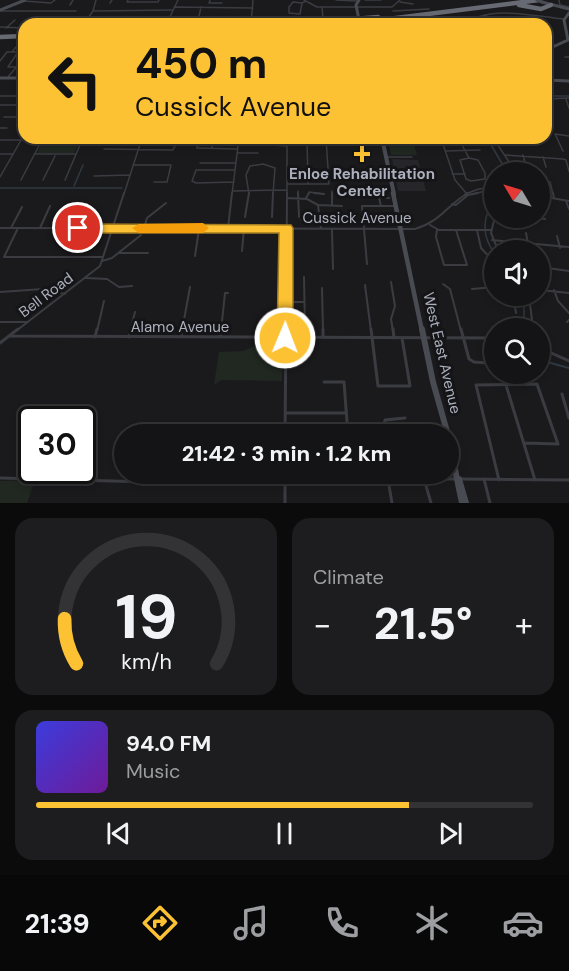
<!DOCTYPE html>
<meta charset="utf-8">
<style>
body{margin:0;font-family:"DM Sans",sans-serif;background:#1d1d1f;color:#f1f3f6;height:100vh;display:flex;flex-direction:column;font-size:22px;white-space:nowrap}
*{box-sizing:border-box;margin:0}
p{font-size:20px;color:#9d9ea1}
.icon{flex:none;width:33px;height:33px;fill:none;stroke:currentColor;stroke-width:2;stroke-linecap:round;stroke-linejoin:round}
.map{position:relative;height:503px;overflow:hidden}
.side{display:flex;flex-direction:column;gap:15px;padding:15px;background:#0b0b0c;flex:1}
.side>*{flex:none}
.banner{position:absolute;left:18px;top:18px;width:534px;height:126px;border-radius:18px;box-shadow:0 3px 9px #0003,0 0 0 2px #333335;background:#fcc233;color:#111;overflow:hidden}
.needle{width:39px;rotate:308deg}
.buttons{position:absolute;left:484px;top:162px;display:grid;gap:12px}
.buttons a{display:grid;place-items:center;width:66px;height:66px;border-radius:50%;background:#141416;box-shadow:0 3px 9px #0003,0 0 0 2px #333335;font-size:30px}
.speed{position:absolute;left:18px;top:406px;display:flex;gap:12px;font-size:30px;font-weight:700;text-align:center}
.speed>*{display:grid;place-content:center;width:78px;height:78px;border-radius:50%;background:#141416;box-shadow:0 3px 9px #0003,0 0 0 2px #333335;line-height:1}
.speed .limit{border:3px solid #111;border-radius:9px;background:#fff;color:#111}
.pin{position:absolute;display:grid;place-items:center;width:51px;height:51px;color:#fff;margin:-26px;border:3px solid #fff;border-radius:50%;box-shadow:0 2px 6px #0007}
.me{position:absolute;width:66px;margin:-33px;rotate:1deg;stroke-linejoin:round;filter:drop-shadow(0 0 4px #0008)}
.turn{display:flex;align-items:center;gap:21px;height:126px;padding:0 18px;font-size:27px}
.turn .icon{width:78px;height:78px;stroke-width:2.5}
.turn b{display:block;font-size:42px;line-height:51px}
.big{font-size:45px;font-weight:800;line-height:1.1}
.side .widget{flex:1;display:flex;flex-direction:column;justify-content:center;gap:9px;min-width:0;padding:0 21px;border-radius:18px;background:#1d1d1f}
.side .dial{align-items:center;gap:0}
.dial svg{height:156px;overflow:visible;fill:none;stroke:#333335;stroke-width:7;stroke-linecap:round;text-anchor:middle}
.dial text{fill:#f1f3f6;stroke:none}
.song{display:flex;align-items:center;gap:18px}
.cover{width:72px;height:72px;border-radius:9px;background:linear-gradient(135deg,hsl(240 70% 55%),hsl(280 70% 35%))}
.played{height:6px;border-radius:3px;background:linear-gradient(90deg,#fcc233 75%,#333335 75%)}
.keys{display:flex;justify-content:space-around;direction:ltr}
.heat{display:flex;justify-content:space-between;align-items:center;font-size:33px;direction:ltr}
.side .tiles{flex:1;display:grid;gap:15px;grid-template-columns:1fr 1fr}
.widget:last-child{grid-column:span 2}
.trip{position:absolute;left:114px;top:424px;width:345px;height:60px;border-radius:30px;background:#141416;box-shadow:0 3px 9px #0003,0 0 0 2px #333335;font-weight:800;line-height:60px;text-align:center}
.tabs{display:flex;height:96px;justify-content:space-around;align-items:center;background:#080809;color:#9d9ea1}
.tabs .icon{width:42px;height:42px}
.tabs .current{color:#fcc233}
.tabs b{font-size:27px;color:#f1f3f6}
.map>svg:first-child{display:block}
</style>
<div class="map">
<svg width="569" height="503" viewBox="0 0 569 503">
<rect width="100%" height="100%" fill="#1a1a1d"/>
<path fill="#26262a" d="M392 159 418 160 426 191H398Z"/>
<path fill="#202821" d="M45 138H82L74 153H37Z
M387 138H412L417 155H391Z
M271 339H283L282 381 222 380 214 385 219 352 243 351Z
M35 480 27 503H0V481Z"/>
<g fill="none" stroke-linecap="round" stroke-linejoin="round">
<path stroke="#2f3942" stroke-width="1.5" d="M546 96H569
M487 138 507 172
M74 186 83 165
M0 188H122
M495 206 488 211C482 227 485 241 495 254
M524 296V328"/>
<path stroke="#2f3942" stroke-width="2" d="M540 360 569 368"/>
<path stroke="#3b3c42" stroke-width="1.5" d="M128 0 127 2H158L159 0
M210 0 209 3H222
M304 0 317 7H391
M336 0 357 1
M365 0H381
M559 0 560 5 569 7
M24 1 51 3 55 0
M293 2 302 3 300 14 289 13V7Z
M400 2 413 4
M110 3 112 0
M302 3 306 1
M70 5 73 0
M174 7 253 8
M322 7 323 19 344 17
M392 7 400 0
M0 11H76
M93 11 172 10
M393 11 429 9
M484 15 500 24
M198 21 201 7
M107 23 110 17
M33 24 36 20
M84 24 93 11 96 0
M95 24 168 21 178 0
M251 24 253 0
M397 24 422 19 442 20
M466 24C487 5 537 16 564 19
M0 27 24 28
M6 28 15 20
M546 43 553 47
M12 52 20 42 24 41
M565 57H569
M0 61 7 52H24
M16 67H8L18 52
M8 77 24 58
M0 96H24
M546 99 569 98
M566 99 569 108
M17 104 24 94
M0 105H24
M4 117H24
M20 117 24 110
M0 128H7
M198 138 197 148 237 149
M307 138 308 184
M441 138 455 180 467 194
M451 138 453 143 470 144 468 138
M493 138 516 172
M0 140H42
M493 140 538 144
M271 145 287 146
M462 145 469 158
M212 148 214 138
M104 149 173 150 179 138
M445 151 480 150
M563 151 555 134 569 136
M237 153H258
M0 154H13
M34 154H76
M506 155 563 159 566 160 569 171
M523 155 526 166
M386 157H412
M543 157 546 167
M469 158 478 160 485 173V179L471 181 466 179 460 160Z
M200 163H236
M133 165H171L167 182H154
M452 174H465
M94 176 130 175
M0 177 24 135
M21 180 43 138
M43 180 55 156
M65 180 83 138
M540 181 550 182 553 194
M234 182 196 183 192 181 196 170H235
M287 184H329L326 138
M233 191 287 190
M298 191V194
M332 191V194
M124 194 142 138
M232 194 239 138
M249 194 246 175 250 166 263 164 275 168 273 194
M287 194V138
M308 194 309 192 324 194
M465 194 479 189 495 187
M472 194 486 191 484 188"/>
<path stroke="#3b3c42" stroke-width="2" d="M298 193 299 217
M314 193 324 194
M332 193V206
M466 193 468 195
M553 193 554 198
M540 196 569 201
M287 198 307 199 318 205 321 229
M306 198 309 193
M566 201 569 209
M452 204 456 205 468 195 478 193
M318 205 342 206
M381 206 379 198H389
M495 216 491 233 498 250
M245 217 249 193
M272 217 273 193
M539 218 545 219
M301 220 343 219
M430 225 439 230H491
M0 228 415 229C440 222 447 205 468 193
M11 228 22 207
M18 228 4 257H103
M40 228 50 206
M78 228 87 204
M144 228 147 218 166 203
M228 228 232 193
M332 229 333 269
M437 229 436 237 444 265H467L456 230
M477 230 481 248 495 263
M526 233 528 244
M557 236 560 248
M492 240 569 247
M242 251 244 228
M119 253H148
M195 256 199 229
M102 261 112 258 141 235
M367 264 362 206H396
M540 267 569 271
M304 277 305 329
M86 278 107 279 119 287 132 286
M391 282 395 306 391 319 393 331
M443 284 450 289 461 331
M365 285 371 331
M322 288 323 331
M472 289 495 287
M540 290 569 293
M554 290 558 301 569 313
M0 292 43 289 65 294
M513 296 516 313
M529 296 533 328
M286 302H304
M0 322H28
M567 322 569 320
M510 328 512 320
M16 331 100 266 124 193
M97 331 104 301
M130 331 135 312
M182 331 190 287
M221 331 225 293H228
M286 331 287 193"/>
<path stroke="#3b3c42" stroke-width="3" d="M323 329V337
M371 329 378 386H410L402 338
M393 329 394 338
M461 329 469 359 474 362 488 363
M10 336 495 338
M95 337 97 329
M129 337 131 329
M181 337 182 329
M220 337 221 329
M0 343 18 329
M540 348 569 361
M324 382H344L348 435
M506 385 535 480
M562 394 569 418
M286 413H346
M285 435 286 329
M382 435 385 420 405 418
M285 474V503
M387 474 392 503
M0 478 187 483 227 478 456 479
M424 479 431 503
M462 479 569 480
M484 479 490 503
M499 480 476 385 537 384 558 444 524 443"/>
<path stroke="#494b52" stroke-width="3" d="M359 0 356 5 359 20
M542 2 569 9
M0 10 25 0
M546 50 568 40 564 20 569 13
M0 78H24
M546 80 569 81"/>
<path stroke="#494b52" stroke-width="4" d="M382 138 394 194"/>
<path stroke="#494b52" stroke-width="4.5" d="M393 193 422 331"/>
<path stroke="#494b52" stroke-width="6" d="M422 329 433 382 448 435
M448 436 462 503
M459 479 466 503"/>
<path stroke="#676973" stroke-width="4.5" d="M519 5 541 9 551 5
M364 22 539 0
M306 23 378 17
M289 24 309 23
M0 37 24 36"/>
<path stroke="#494b52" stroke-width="3" d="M537 0 542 2"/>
<path stroke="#676973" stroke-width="4.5" d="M357 23 364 22"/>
</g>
<path fill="#fcc233" stroke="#a47e21" stroke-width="1.5" d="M78 224 291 225 293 228V338L291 342 285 344 279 342 277 338 279 233H78L71 228Z"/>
<path fill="#f59e0b" d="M203 223 209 228 203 233H139L132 228 139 224Z"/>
<path fill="#fcc233" stroke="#151518" stroke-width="2" d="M359 145h6v6h6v6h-6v6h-6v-6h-6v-6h6z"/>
<g text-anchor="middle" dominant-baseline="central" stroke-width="6" stroke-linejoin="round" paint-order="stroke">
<g font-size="15" font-weight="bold" fill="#acb0bd" stroke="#151518">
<text x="362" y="174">Enloe Rehabilitation<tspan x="362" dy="17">Center</tspan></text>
</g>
<g font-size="15" fill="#acb0bd" stroke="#151518">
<text x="357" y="218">Cussick Avenue</text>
<text transform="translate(46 295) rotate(-37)">Bell Road</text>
<text x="180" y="327">Alamo Avenue</text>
<text transform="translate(442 353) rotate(77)">West East Avenue</text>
</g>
</g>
</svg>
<div class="buttons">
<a><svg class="needle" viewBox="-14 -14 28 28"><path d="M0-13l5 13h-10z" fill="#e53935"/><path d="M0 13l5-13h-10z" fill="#9d9ea1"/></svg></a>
<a><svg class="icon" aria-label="sound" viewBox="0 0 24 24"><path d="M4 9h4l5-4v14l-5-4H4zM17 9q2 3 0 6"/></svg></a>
<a><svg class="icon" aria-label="search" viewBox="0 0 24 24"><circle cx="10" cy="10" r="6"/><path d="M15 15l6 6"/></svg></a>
</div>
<div class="speed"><div class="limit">30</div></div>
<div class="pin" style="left:78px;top:228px;background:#d93025"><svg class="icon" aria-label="arrive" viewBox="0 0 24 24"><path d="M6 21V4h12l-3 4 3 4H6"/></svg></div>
<svg class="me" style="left:285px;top:338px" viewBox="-20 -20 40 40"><circle r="17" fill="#fcc233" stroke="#fff" stroke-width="3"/><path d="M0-11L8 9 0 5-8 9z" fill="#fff"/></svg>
<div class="trip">21:42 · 3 min · 1.2 km</div>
<div class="banner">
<div class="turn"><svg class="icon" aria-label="left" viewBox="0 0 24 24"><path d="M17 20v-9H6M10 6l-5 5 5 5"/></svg><div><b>450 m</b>Cussick Avenue</div></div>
</div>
</div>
<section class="side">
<div class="tiles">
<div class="widget dial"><svg viewBox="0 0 100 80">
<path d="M14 69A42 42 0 1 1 86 69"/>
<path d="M14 69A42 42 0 0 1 8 46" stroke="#fcc233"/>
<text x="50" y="56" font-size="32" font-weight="700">19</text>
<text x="50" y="72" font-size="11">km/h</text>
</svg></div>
<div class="widget"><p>Climate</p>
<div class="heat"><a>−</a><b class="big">21.5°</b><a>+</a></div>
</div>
<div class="widget">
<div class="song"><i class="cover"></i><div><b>94.0 FM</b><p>Music</p></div></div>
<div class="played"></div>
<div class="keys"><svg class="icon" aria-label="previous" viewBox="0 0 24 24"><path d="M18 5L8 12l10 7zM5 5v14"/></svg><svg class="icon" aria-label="pause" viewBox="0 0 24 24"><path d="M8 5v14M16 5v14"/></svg><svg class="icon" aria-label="next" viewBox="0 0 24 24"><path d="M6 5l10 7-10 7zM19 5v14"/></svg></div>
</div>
</div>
</section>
<nav class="tabs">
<b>21:39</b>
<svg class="icon current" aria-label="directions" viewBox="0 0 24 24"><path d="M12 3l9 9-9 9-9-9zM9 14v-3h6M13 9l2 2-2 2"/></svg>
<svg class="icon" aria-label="music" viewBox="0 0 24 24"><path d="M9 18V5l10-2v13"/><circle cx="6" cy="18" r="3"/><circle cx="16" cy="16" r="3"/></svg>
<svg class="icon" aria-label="phone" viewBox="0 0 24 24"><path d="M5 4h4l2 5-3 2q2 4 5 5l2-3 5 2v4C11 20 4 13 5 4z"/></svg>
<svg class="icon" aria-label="climate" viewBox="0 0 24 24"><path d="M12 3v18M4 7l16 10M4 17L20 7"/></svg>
<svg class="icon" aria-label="car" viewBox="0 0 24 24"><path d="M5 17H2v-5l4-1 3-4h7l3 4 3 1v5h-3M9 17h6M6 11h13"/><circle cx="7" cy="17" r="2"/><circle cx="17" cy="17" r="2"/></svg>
</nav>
